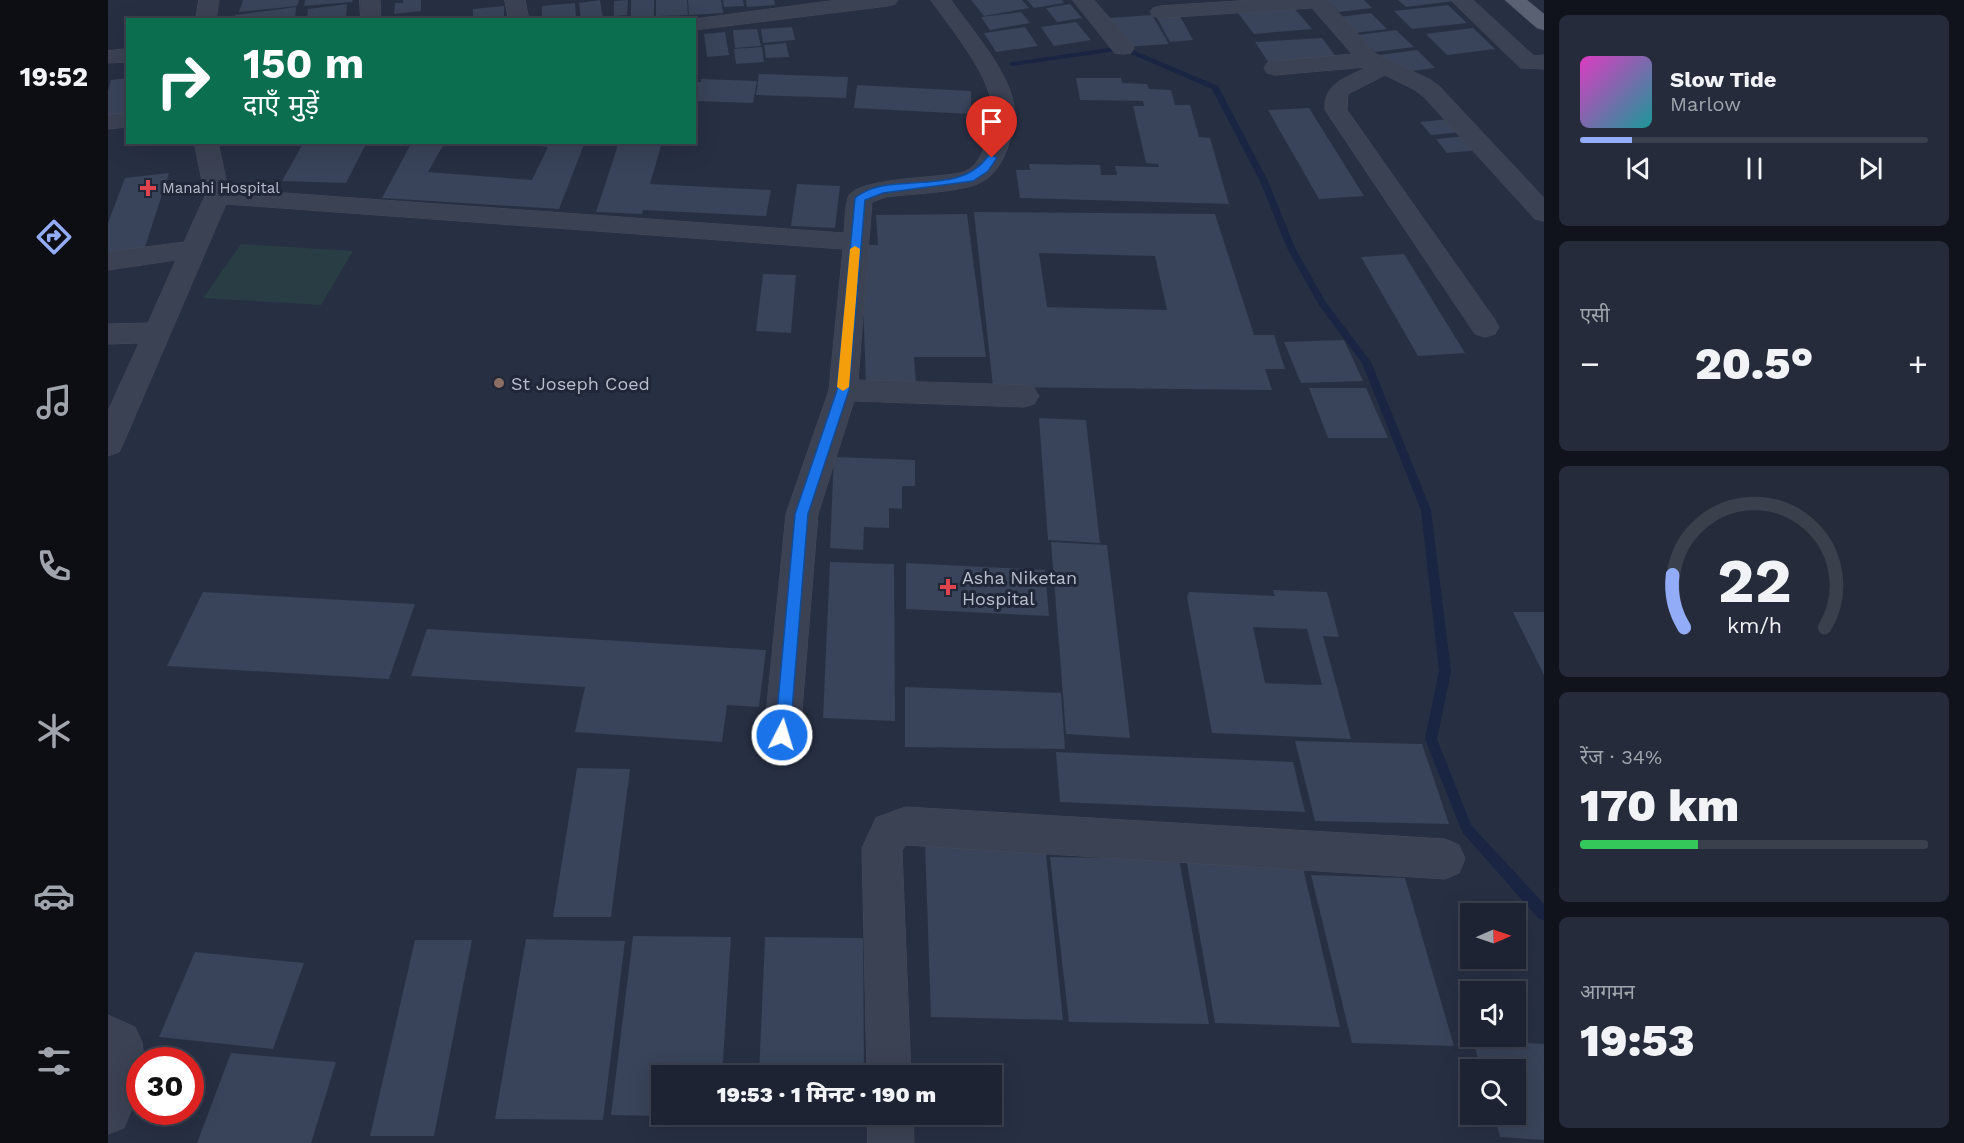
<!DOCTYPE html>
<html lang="hi">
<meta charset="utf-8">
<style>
body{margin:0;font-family:"Work Sans","Noto Sans Devanagari",sans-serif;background:#252b3a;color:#f1f3f6;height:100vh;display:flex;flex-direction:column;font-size:22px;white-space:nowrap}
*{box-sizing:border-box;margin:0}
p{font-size:20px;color:#a0a4ac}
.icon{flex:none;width:33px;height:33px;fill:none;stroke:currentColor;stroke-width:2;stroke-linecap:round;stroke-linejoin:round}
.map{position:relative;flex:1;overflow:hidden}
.drawer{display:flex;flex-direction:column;gap:15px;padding:15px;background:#10131c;width:420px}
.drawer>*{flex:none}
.banner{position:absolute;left:18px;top:18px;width:570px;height:126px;border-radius:0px;box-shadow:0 6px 24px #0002,0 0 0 2px #3b404d;background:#0b6e4f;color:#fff;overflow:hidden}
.needle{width:39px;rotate:88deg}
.controls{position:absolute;left:1352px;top:903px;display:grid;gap:12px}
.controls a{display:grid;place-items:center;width:66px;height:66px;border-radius:0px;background:#1d2332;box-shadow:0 6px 24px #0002,0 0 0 2px #3b404d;font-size:30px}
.speed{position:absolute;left:18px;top:1047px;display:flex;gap:12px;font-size:30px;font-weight:700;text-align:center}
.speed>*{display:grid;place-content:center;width:78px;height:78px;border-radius:50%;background:#1d2332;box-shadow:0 6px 24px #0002,0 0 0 2px #3b404d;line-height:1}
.speed .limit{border:9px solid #d22;background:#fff;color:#111}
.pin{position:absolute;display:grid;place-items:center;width:51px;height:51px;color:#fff;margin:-62px -26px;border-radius:50% 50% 50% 0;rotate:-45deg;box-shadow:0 0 6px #0007}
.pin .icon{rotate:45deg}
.me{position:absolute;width:66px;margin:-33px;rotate:5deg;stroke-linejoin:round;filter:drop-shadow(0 0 4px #0008)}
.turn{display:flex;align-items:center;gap:21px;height:126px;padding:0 18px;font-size:27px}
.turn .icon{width:78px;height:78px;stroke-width:2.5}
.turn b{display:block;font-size:42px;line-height:51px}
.big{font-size:45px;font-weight:800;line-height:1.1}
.drawer .card{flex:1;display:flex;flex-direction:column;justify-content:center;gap:9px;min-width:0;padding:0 21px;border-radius:9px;background:#252b3a}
.drawer .dial{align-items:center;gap:0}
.dial svg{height:156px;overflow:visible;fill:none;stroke:#3b404d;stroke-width:7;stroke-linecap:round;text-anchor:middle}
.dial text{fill:#f1f3f6;stroke:none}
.song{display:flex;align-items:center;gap:18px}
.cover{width:72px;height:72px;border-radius:9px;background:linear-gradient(135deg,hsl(310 70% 55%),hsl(180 70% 35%))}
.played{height:6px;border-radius:3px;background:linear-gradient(90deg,#92acf8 15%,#3b404d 15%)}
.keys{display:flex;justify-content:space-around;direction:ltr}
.heat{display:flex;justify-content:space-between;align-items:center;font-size:33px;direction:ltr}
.charge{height:9px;border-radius:4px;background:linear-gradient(90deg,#34c759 34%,#3b404d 0)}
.trip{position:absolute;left:543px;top:1065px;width:351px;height:60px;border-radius:0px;background:#1d2332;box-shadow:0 6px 24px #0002,0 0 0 2px #3b404d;font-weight:800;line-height:60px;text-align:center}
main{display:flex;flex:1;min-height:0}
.dock{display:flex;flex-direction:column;width:108px;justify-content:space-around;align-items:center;background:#0c0e14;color:#a0a4ac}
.dock .icon{width:42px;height:42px}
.dock .selected{color:#92acf8}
.dock b{font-size:27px;color:#f1f3f6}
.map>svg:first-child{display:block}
</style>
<main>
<nav class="dock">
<b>19:52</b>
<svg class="icon selected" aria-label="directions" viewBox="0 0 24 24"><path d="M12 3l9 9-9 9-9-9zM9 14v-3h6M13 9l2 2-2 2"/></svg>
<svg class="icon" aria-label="music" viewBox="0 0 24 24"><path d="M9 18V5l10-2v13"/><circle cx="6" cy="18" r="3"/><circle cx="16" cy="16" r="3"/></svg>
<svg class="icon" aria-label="phone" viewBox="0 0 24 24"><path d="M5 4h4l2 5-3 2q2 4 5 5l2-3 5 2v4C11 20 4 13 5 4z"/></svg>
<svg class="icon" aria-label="climate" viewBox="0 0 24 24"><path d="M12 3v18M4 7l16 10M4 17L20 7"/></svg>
<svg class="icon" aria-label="car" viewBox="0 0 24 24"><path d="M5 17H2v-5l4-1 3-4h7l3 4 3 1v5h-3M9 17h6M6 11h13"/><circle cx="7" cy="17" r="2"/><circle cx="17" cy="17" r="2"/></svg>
<svg class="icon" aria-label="filters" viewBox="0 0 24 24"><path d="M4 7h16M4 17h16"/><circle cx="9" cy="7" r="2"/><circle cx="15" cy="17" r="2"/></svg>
</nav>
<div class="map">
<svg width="1436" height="1143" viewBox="0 0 1436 1143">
<rect width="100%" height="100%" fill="#272f43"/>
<path fill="#293d44" d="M133 244 245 251 213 305 95 298Z"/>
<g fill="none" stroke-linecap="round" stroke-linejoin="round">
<path fill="#192542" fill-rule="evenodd" d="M1015 46 1110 86 1160 181 1187 248 1217 301 1263 362 1323 510 1343 671 1329 739 1363 825 1436 904V920L1431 919 1355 833 1353 829 1317 739 1331 671 1313 510 1254 363 1211 305 1179 248 1152 181 1104 89 1014 50 904 66 901 64 904 62Z"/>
</g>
<path fill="#394359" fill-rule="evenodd" d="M135 0H191L189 6 131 12Z
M197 0H244L245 2 196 6Z
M295 0H313V11L286 14 287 3H295Z
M492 0 495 20H473L471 3Z
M520 0 519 15 506 16V1Z
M523 0H546V16L523 17Z
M548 0H579L580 15 548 16Z
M580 0H613L615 13 581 15Z
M615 0H635L636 6 616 7Z
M638 0H666L667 5 639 7Z
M863 0H914L921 8 876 16Z
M919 0H954L956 3 926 8Z
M1219 0H1256L1264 8 1231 12Z
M1290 0H1347V1L1298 7Z
M467 3 468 20H434V6Z
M239 4 238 18 199 20 200 9Z
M962 4 974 18 949 22 938 8Z
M1340 5 1359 23 1304 29 1286 11Z
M396 6V20H365V9Z
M188 7 187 20H126L127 15Z
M1186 8 1204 29 1146 34 1130 13Z
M913 12 922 23 882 30 873 17Z
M1263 13 1279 29 1247 33 1231 17Z
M1044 15 1061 44 1016 47 1001 18Z
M1072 16 1085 40 1062 42 1049 18Z
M968 22 983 40 946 46 933 27Z
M684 27 687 40 655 43 653 29Z
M917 27 930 46 888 52 876 33Z
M1365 28 1387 49 1339 55 1318 34Z
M649 29 653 46 627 48 625 30Z
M1288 30 1306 47 1267 52 1250 35Z
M617 32 621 55 599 57 596 34Z
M1214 38 1229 58 1161 63 1147 42Z
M678 43 681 57 658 58 656 45Z
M654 47 656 62 628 64 626 49Z
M1309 50 1327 68 1288 73 1271 55Z
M651 74 740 77 738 98 648 95Z
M20 78V114L0 116V91L3 80Z
M968 78H1013L1014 83 1039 84 1041 89 1063 90 1067 105H1082L1091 137 1102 138 1121 204 912 198 908 170H922L921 164 992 165 993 175H1009L1007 166 1051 167 1050 164 1038 163 1025 106H1036L1035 101 972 100Z
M593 79 649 81 645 103 586 101V82H593Z
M749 85 863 91V114L746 108Z
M1201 108 1256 196 1211 199 1160 110Z
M1342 119 1354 132 1323 135 1312 122Z
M1360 136 1372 150 1339 153 1328 139Z
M196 142H259L238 183 174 181Z
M304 142H337L320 172 424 180 440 147 401 142H477L451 209 274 198Z
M511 142H554L542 184 663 190 658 216 535 210 534 214 488 212Z
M61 173 36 250 0 253V223L17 178Z
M689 184 732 186 727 228 683 226Z
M866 212 1107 214 1146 335H1166L1177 369H1157L1164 390 885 387ZM931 253 1047 256 1059 310 939 307Z
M859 214 878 357H806L808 383H758L753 245H770L768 215Z
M1296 254 1357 353 1310 356 1253 257Z
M655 274 688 275 683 333 648 331Z
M1236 340 1255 381 1193 383 1176 342Z
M1201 388H1258L1280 438H1220Z
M931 418 978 420 992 543 940 540Z
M726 457 807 460V486H794V509L781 508V528L756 527 755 550 722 548Z
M943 542 999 545 1022 738 958 734Z
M722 562 786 564 787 721 715 718Z
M798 563 937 570 941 616 798 609Z
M1165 590 1219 592 1231 637 1215 636 1243 739 1104 733 1079 597 1081 592 1167 596ZM1145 627 1199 629 1214 685 1157 683Z
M95 592 307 604 281 679 59 666Z
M1405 612H1436V675Z
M319 629 658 650 651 707 619 705 614 742 467 732 477 687 303 676Z
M797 687 953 693 957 749 797 747Z
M1187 741 1314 744 1341 824 1207 821Z
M948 752 1185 762 1197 812 952 802Z
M469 768 522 769 503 917H445Z
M817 843 937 845 955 1020 823 1017Z
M1077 852 1192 855 1232 1027 1107 1023Z
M942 857 1071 859 1101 1024 961 1022Z
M1203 875 1297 878 1346 1046 1244 1043Z
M525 936 623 937 614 1076H554V1116L503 1115Z
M657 937 755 938 756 1076H651Z
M418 939 517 941 495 1120 387 1119Z
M307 940H364L326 1136H262Z
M87 952 196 963 165 1049 51 1037Z
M1365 1040 1436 1044V1140L1392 1137 1386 1114H1407V1070H1373Z
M123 1053 228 1062 203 1143H89Z
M691 1114H756L757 1117H691Z"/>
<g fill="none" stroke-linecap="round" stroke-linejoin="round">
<defs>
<path id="minor" d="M91 0H111L108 20H88Z
M252 0H272L273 20H253Z
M397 0H417L421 20H401Z
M730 0H790L787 4 780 6 586 30V20H579Z
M823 0H843C863 29 901 71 906 106 908 120 904 133 900 146 895 162 885 178 869 184 851 192 800 194 778 197L764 202 750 380 916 385 926 388 931 396 926 404 916 407 746 401 710 514 692 735 687 747 674 752 661 747 656 735 678 514 721 390 735 249 118 204 15 444 11 452 0 456V411L31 343 0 344V324L40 323 68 260 0 270V252L76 242 97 196 86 142H110L120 189 736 233C737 224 737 197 743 193 761 178 827 178 852 173 865 170 872 159 876 148 880 134 885 122 884 107 881 73 842 28 823 0Z
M965 0H986L1023 43 1026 48 1023 53 1015 54 1007 53Z
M1145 0H1219L1268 54 1323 80 1332 87 1436 198V221L1427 219 1316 97 1307 90 1277 75 1240 94 1239 110 1387 320 1391 327 1387 334 1377 337 1367 334 1217 110C1215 83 1238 78 1259 67L1167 75 1159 73 1156 68 1159 63 1167 61 1244 54 1204 8 1052 18 1045 16 1042 12 1045 8 1052 6Z
M1343 0H1365L1426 56 1436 55V69L1413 68Z
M20 49V62L0 63V51Z
M20 113V127L0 129V115Z
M798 807 1337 839 1351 845 1357 859 1351 873 1337 879 798 845 794 850 803 1076H759L754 848 768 818Z
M0 1015 27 1027 34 1042 36 1060H32V1089L16 1128 0 1134Z
M760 1114H805L806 1143H760Z"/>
<path id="major" d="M1397 0H1419L1436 14V30L1429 28Z"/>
</defs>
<use href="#minor" stroke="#454b5c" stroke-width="1"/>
<use href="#major" stroke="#454b5c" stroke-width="1"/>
<use href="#minor" fill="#3b4253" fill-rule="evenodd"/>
<use href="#major" fill="#5a6172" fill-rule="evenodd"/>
</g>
<path fill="#1a73e8" stroke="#114b97" stroke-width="1.5" d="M884 155 889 158 880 171 865 181 775 193 757 200 741 390 700 514 682 735 680 740 674 742 669 740 667 735 687 514 729 390 747 198C780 169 851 199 880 156Z"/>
<path fill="#f59e0b" d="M747 246 752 249 741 387 735 391 729 387 742 249Z"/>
<g fill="#e0444e" stroke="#202738" stroke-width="2">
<path d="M37 179h6v6h6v6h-6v6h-6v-6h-6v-6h6z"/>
<path d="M837 578h6v6h6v6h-6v6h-6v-6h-6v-6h6z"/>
</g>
<circle fill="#8d6e63" stroke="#202738" stroke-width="2" cx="391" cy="383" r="6"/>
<g text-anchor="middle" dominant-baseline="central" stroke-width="6" stroke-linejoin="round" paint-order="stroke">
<g font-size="15" fill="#b9becc" stroke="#202738" text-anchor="start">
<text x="54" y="188">Manahi Hospital</text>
</g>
<g font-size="18" fill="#b9becc" stroke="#202738" text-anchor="start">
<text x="403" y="383">St Joseph Coed</text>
<text x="854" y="577">Asha Niketan<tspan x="854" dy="21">Hospital</tspan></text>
</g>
</g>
</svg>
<div class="controls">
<a><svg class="needle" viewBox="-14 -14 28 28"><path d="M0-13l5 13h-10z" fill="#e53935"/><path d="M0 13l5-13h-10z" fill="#a0a4ac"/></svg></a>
<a><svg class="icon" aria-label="sound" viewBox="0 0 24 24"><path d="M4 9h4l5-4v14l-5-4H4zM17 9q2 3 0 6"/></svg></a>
<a><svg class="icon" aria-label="search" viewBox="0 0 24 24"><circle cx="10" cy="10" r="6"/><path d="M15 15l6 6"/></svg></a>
</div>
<div class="speed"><div class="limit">30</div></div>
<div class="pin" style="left:884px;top:158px;background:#d93025"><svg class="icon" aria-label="arrive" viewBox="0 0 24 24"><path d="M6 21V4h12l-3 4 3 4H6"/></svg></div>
<svg class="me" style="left:674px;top:735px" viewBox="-20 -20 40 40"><circle r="17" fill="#1a73e8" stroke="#fff" stroke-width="3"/><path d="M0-11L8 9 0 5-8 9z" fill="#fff"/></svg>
<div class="trip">19:53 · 1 मिनट · 190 m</div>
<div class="banner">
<div class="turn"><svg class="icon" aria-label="right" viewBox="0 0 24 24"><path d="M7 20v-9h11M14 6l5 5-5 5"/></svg><div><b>150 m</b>दाएँ मुड़ें</div></div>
</div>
</div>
<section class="drawer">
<div class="card">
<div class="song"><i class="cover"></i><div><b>Slow Tide</b><p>Marlow</p></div></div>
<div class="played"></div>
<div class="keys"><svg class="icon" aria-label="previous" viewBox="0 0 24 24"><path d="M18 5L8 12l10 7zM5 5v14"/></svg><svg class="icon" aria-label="pause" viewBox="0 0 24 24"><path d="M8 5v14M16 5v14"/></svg><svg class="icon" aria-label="next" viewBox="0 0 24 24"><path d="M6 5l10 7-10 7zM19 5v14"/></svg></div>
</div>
<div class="card"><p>एसी</p>
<div class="heat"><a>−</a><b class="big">20.5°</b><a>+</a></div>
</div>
<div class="card dial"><svg viewBox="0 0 100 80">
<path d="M14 69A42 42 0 1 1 86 69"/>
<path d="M14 69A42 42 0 0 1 8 42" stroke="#92acf8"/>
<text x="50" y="56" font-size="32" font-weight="700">22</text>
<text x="50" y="72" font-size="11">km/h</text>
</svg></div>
<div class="card"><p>रेंज · 34%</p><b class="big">170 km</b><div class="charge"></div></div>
<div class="card"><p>आगमन</p><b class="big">19:53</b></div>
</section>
</main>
